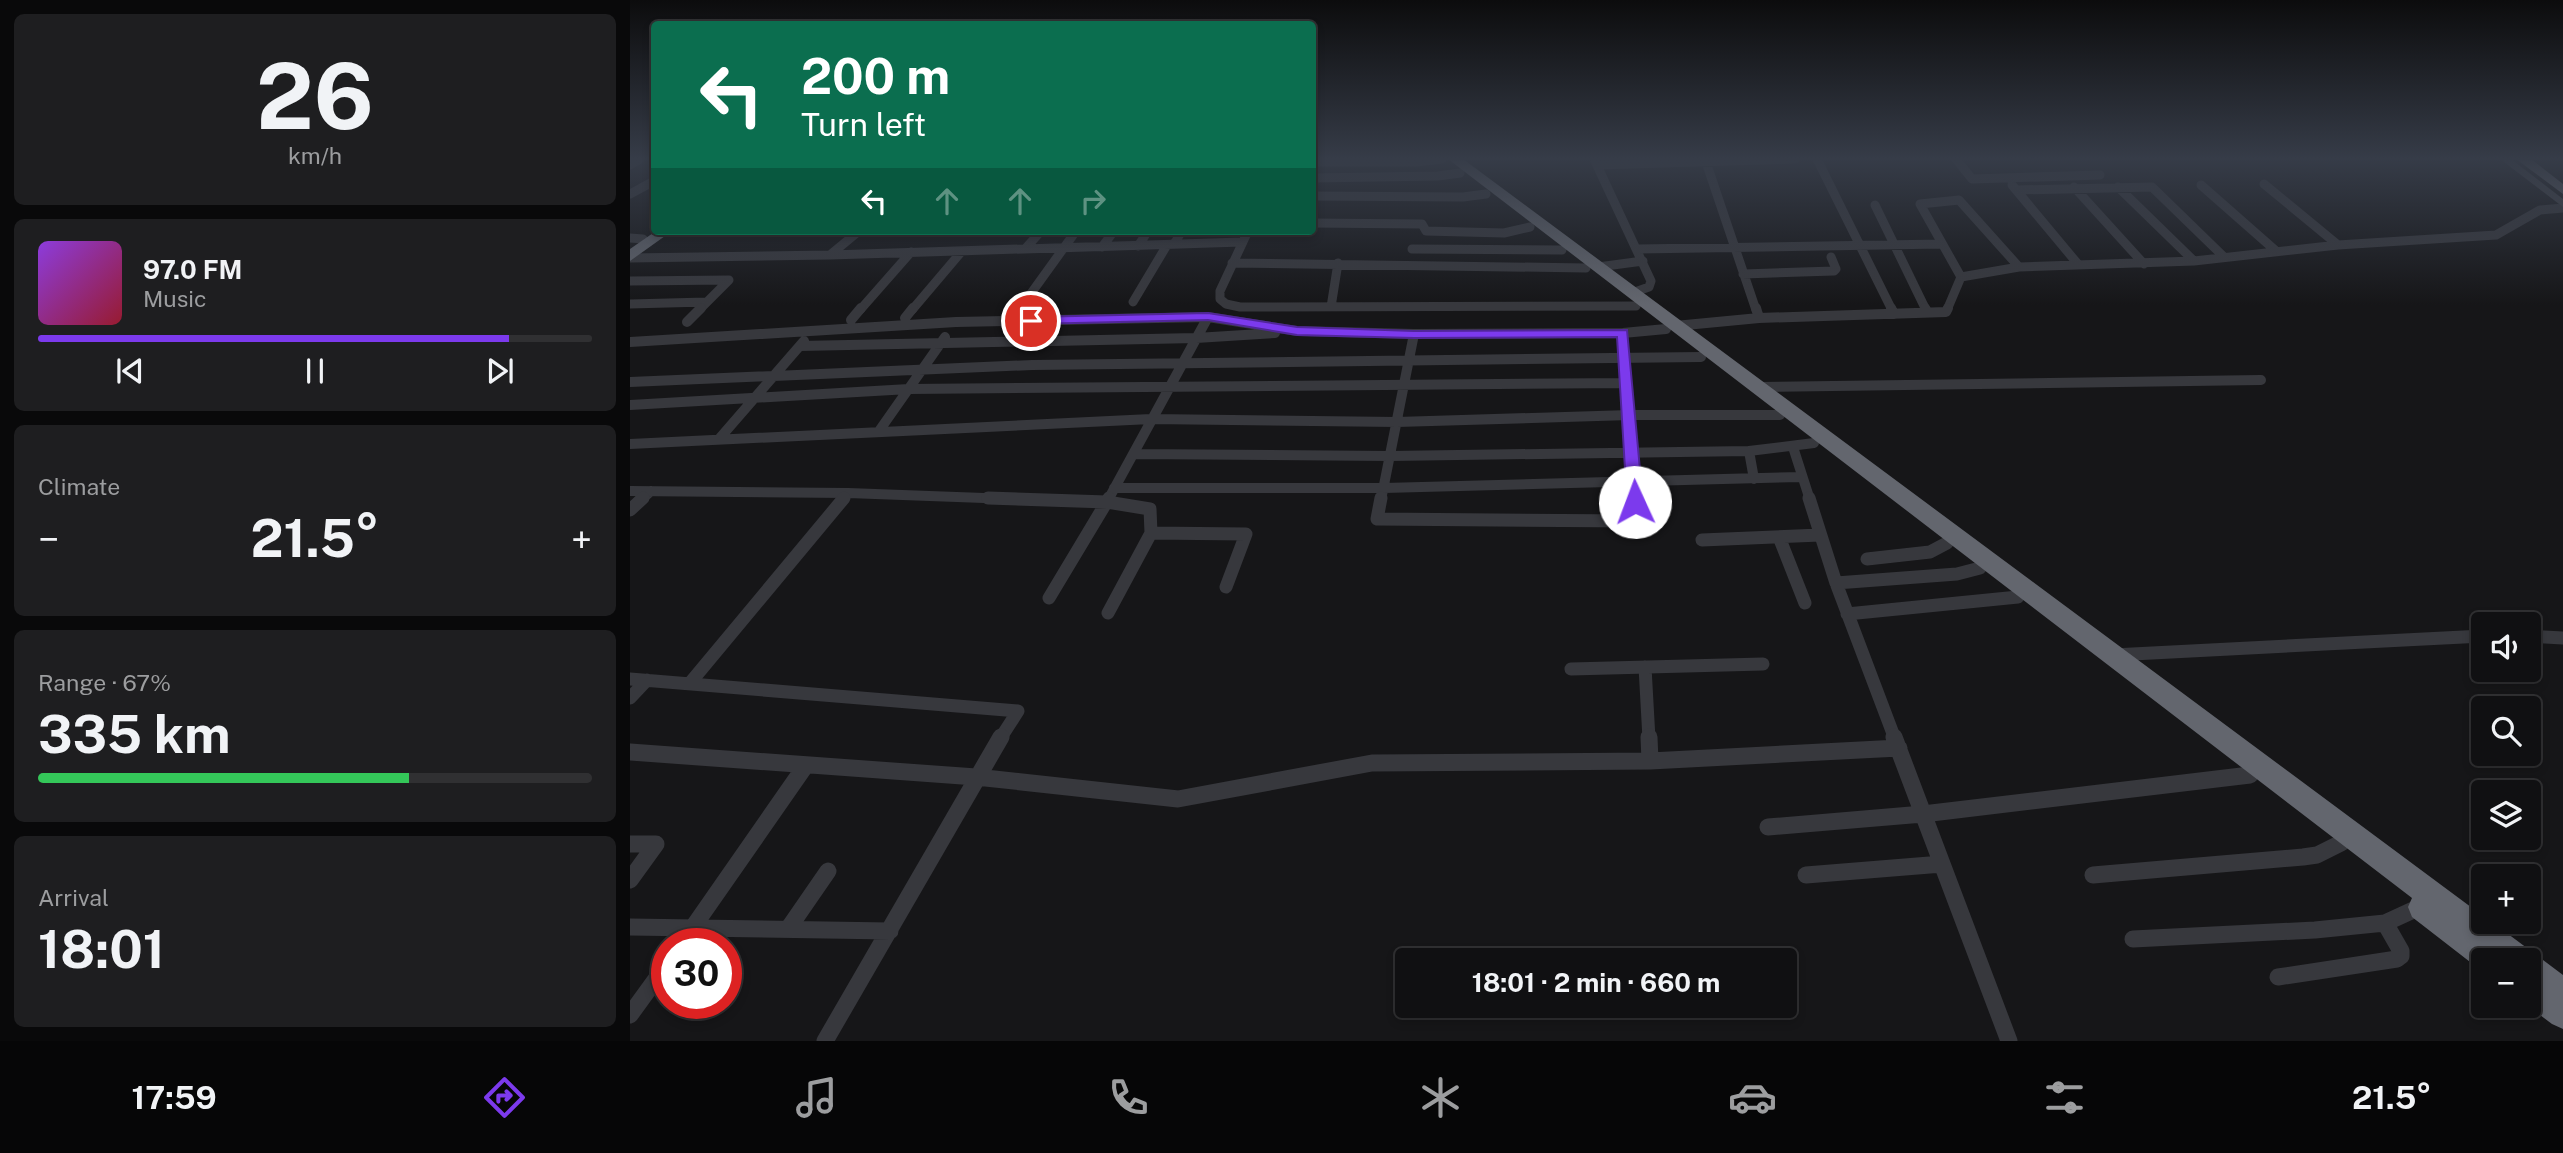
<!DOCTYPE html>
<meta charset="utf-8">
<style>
body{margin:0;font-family:"Public Sans",sans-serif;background:#1e1e20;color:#f1f3f6;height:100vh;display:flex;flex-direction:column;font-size:26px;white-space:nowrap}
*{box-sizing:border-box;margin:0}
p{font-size:23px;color:#9c9d9f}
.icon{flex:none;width:38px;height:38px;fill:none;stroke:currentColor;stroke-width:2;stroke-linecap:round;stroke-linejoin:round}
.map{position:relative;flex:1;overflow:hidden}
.panel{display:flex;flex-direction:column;gap:14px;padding:14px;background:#09090a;width:630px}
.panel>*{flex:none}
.guide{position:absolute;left:21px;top:21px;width:665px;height:214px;border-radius:7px;box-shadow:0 4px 10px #0003,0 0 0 2px #303032;background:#0b6e4f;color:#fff;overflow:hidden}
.controls{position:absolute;left:1841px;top:612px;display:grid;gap:14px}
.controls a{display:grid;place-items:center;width:70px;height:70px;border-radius:7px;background:#101012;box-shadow:0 4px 10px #0003,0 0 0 2px #303032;font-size:35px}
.speed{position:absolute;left:21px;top:928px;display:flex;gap:14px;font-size:35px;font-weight:700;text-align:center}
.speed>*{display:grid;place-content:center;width:91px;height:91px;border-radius:50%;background:#101012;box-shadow:0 4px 10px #0003,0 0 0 2px #303032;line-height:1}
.speed .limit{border:10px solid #d22;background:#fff;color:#111}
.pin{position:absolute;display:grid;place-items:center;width:60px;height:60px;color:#fff;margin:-30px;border:4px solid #fff;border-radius:50%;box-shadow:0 2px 7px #0007}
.me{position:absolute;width:77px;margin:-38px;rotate:358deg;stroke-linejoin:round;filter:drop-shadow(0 0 5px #0008)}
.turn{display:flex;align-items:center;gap:24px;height:147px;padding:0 35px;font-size:32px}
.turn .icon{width:91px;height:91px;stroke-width:2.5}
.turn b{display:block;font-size:49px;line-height:60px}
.lanes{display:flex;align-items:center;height:66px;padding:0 35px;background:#0003;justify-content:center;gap:35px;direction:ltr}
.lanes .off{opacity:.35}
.big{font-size:52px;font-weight:700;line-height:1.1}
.panel .card{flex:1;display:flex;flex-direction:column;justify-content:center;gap:10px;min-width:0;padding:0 24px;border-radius:10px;background:#1e1e20}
.panel .dial{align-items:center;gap:0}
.dial b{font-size:91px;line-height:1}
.song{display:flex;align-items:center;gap:21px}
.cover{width:84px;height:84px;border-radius:10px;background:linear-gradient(135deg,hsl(270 70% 55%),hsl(350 70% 35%))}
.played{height:7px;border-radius:4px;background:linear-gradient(90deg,#7c3aed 85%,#303032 85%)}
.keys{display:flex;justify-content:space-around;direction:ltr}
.heat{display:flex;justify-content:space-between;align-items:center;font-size:38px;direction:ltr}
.charge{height:10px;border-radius:5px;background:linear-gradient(90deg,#34c759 67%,#303032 0)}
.trip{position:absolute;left:765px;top:948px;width:402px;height:70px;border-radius:7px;background:#101012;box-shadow:0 4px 10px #0003,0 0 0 2px #303032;font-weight:700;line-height:70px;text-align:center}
.tabs{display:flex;height:112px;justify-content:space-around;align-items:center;background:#060607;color:#9c9d9f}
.tabs .icon{width:49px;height:49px}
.tabs .on{color:#7c3aed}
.tabs b{font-size:32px;color:#f1f3f6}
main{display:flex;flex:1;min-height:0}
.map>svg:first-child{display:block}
</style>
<main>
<section class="panel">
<div class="card dial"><b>26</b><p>km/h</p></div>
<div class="card">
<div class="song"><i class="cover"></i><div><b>97.0 FM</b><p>Music</p></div></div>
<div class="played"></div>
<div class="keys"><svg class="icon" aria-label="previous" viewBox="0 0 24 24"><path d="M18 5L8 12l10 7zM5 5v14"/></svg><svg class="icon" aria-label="pause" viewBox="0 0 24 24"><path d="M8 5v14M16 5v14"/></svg><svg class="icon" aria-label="next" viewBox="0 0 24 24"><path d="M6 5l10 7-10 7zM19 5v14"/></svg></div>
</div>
<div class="card"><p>Climate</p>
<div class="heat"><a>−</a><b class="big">21.5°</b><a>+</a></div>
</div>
<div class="card"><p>Range · 67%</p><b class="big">335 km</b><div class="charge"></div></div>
<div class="card"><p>Arrival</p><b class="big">18:01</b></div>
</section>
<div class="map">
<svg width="1933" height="1041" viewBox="0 0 1933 1041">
<rect width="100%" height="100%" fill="#161618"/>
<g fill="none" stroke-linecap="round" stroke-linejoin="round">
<path stroke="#37383d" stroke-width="9" d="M1075 159 1126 310
M1187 159 1262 310
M1326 159 1342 179 1470 175
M965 161 1021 281 1019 287 1002 293
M682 162H787L812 159
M0 165 10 159
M967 165 1166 159
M682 178 808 176 830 173
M1634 184 1708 245
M1382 185 1447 263
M1571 185 1646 251
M1444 187 1514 264
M1488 187 1564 261
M1386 190 1522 187 1594 257
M0 194 24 181
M682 196 833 197 856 194
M1245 205 1296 310
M682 223 792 224 796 231 874 233 900 227
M229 231 200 255 612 242
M618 231 590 291V299L596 304 610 307 1006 306
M0 238 13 239
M544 244 552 231
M508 246 518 231
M472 247 484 231
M395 249 411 231
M782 249 932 250
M1008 249 1311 244
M0 258 200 255
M602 263 956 268
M968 267 1013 261
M1113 274 1204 271 1206 269 1201 257
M1331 277 1290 204 1329 200 1389 267
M0 281 99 280 69 310
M503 302 537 245
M0 304 76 302
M701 307 708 263
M230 310 281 252
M282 310 332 251
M389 310 446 231
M1317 310 1331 277 1389 267 1564 261 1708 245 1866 235 1910 210 1933 208"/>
<path stroke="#37383d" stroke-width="10" d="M1126 308 1129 318
M1261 308 1264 314
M1295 308 1297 312
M386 314 390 308
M275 318 283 308
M221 320 231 308
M57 322 71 308
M1045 326 1129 318 1316 312 1318 308
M993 333 1005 500
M0 342 326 322 578 317 667 331 784 334 993 333 1036 329
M170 346 566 338 645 333
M0 382 402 365 1071 357
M1129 387 1631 380
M0 405 279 389 997 383
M249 431 315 337
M89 439 174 341
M0 444 521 419 767 422 1000 415H1150
M1163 447 1180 500
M1119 451 1124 479
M503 454 760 456 1119 451 1184 443
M484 488H754L1171 477
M0 491 218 493 409 500
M11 500 21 491
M212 500 218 493
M478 500 578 317
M751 500 784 334"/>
<path stroke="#37383d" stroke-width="13" d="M358 498 477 502 520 509 521 533 616 534 596 587
M751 498 747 519 1006 521 1004 498
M1179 498 1206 583 1265 739
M0 510 13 498
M1149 537 1175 603
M1072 540 1190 535
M1237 559 1300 552 1317 543
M1206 583 1327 574 1350 568
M419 598 479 498
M478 613 521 533
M1217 614 1388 597
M1899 636 1933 638
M1483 655 1853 636
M1015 667 1019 739
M941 669 1133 664
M0 679 388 711 370 739
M60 683 214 498
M0 698 17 680"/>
<path stroke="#37383d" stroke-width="17" d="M1019 737 1020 761
M1264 737 1379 1041
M0 752 346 777 548 799 742 763 1020 761 1269 748
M1138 827 1293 814 1620 775
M0 844H26L0 880
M1176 875 1312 864
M1463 875 1673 857 1687 855 1711 843
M0 927 260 931
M158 929 198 871
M1503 939 1685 930 1755 923 1792 906
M52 943 176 765
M1648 977 1767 959 1771 956V951L1755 923
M0 1015 37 964
M195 1041 371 737"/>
<path fill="#45474d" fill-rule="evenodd" d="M1870 159H1881L1933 199V207Z"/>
<path fill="#63666e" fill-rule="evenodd" d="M818 159H833L1853 916V922H1862L1933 975V1029L1922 1024 1898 1006 1899 961H1853V972L1782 917 1778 907 1782 898Z
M1886 159H1901L1933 184V194Z
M26 231H42L0 261V249Z"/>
</g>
<linearGradient id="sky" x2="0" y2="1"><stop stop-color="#0c0c0d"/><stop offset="0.52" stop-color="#363c48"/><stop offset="1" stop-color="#363c48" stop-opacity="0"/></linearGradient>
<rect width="1933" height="305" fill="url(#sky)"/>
<path fill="#7c3aed" stroke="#51269a" stroke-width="2" d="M578 313 667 327 784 331 997 330 1013 502 1005 507 997 502 987 337 784 338 667 335 578 320 401 324 395 321 401 317Z"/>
</svg>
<div class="controls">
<a><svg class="icon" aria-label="sound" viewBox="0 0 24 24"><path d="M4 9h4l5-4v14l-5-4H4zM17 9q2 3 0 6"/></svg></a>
<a><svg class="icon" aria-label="search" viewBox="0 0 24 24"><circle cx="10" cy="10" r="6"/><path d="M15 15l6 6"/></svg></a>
<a><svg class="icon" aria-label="layers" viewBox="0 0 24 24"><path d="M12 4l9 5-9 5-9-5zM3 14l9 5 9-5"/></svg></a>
<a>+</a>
<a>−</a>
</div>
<div class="speed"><div class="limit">30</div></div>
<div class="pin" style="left:401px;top:321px;background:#d93025"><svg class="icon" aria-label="arrive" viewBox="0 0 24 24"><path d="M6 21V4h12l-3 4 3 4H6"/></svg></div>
<svg class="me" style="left:1005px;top:502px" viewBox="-20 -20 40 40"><circle r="19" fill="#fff"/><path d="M0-13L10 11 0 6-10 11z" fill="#7c3aed"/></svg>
<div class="trip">18:01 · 2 min · 660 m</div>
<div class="guide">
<div class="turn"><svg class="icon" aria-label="left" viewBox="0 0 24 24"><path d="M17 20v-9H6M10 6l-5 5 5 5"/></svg><div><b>200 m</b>Turn left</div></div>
<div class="lanes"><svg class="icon" aria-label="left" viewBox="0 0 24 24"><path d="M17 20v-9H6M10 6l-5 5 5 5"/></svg><svg class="icon off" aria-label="ahead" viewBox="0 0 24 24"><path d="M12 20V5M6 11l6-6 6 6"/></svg><svg class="icon off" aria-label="ahead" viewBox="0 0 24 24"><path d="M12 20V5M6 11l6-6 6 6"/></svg><svg class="icon off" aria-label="right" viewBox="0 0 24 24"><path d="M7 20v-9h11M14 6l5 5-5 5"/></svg></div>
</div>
</div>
</main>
<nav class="tabs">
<b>17:59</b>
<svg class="icon on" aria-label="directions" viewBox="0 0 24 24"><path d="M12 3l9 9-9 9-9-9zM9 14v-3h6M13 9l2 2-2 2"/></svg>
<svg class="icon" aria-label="music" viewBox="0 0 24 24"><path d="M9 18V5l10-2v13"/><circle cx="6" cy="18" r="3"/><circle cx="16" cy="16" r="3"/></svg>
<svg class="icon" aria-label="phone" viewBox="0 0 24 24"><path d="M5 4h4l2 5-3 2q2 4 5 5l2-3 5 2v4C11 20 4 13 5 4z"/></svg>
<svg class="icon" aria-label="climate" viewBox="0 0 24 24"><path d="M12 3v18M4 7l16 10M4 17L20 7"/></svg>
<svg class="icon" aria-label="car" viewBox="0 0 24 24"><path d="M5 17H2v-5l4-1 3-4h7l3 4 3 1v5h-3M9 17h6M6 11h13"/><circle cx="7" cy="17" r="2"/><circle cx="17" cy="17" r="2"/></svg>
<svg class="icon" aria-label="filters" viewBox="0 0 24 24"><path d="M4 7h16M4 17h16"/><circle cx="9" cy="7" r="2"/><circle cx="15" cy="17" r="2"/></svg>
<b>21.5°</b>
</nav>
